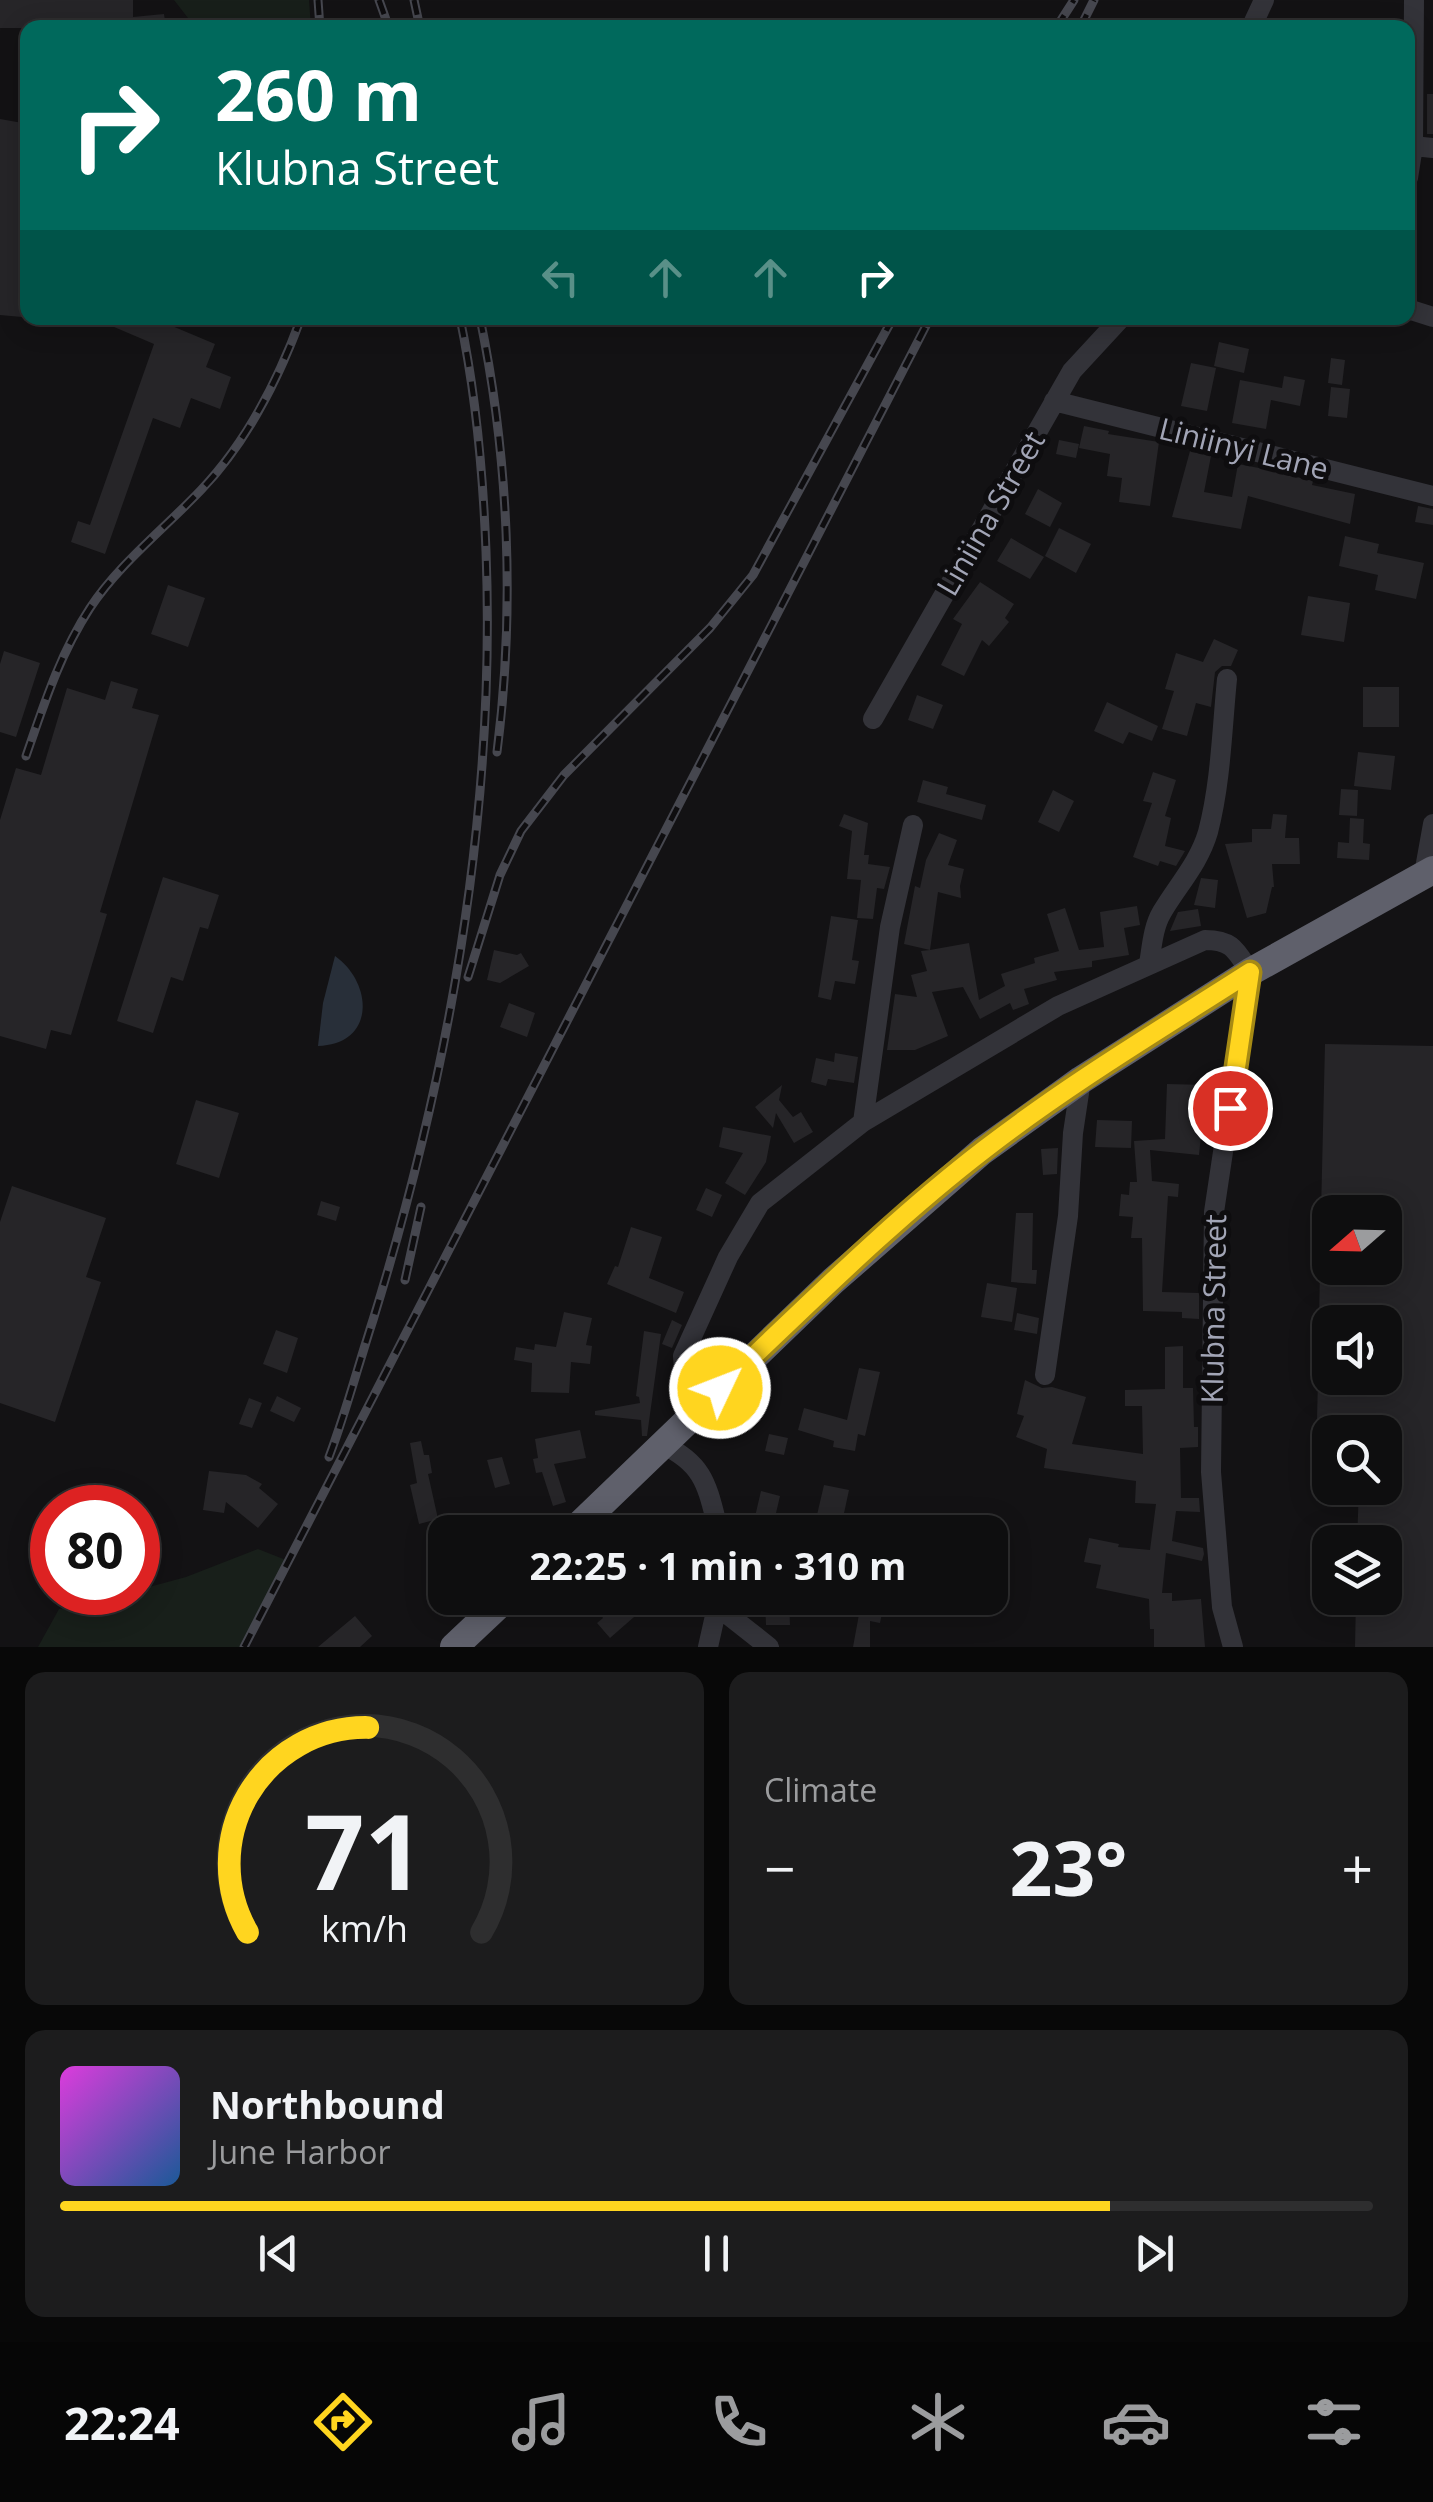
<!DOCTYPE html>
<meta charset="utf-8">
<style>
body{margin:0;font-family:"Open Sans",sans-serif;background:#1c1c1d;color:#f1f3f6;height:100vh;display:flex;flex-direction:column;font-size:38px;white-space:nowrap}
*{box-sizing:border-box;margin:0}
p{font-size:32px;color:#9b9c9e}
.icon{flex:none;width:55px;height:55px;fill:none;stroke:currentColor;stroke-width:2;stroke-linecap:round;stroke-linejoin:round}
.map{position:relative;height:1647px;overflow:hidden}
.sheet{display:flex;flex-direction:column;gap:25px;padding:25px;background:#080808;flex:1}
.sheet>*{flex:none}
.top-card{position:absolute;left:20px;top:20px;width:1395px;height:305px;border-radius:20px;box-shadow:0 5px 25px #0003,0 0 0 2px #2e2e2f;background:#00695c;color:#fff;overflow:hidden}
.needle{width:65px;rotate:250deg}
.buttons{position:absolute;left:1312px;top:1195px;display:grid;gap:20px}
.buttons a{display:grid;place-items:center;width:90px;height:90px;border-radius:20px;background:#0e0e0f;box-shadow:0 5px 25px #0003,0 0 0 2px #2e2e2f;font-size:50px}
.speed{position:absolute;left:30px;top:1485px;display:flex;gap:20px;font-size:50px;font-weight:700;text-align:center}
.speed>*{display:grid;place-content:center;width:130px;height:130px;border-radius:50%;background:#0e0e0f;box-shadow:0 5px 25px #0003,0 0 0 2px #2e2e2f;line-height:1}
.speed .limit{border:15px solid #d22;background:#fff;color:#111}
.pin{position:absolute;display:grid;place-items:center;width:85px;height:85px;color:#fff;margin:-42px;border:5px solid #fff;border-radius:50%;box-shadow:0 2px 10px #0007}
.me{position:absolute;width:110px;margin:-55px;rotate:47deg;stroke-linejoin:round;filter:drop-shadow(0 0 8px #0008)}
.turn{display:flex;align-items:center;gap:35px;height:210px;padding:0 30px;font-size:45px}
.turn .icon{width:130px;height:130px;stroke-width:2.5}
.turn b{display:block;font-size:70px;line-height:85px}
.lanes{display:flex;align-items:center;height:95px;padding:0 30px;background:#0003;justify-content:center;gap:50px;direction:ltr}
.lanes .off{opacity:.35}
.big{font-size:75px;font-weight:700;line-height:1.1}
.sheet .widget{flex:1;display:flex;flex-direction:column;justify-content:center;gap:15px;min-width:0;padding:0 35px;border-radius:20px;background:#1c1c1d}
.sheet .dial{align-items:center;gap:0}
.dial svg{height:260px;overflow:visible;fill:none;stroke:#2e2e2f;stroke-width:7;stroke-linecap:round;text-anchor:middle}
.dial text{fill:#f1f3f6;stroke:none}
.song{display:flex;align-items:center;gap:30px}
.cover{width:120px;height:120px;border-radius:15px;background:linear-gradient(135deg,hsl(300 70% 55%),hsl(210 70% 35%))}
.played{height:10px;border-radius:5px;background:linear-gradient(90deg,#ffd51f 80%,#2e2e2f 80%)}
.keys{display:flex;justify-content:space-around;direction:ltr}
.heat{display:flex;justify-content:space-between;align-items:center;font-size:55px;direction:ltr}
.sheet .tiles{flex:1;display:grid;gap:25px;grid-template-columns:1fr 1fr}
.widget:last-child{grid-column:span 2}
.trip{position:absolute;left:428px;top:1515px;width:580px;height:100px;border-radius:20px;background:#0e0e0f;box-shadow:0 5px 25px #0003,0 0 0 2px #2e2e2f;font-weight:700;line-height:100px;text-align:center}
.tabs{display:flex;height:160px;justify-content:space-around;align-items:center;background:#060606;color:#9b9c9e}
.tabs .icon{width:70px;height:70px}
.tabs .selected{color:#ffd51f}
.tabs b{font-size:45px;color:#f1f3f6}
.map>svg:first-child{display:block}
</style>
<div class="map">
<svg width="1433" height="1647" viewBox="0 0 1433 1647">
<rect width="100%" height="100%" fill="#131214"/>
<path fill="#181f1a" d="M174 0H309L311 27H195Z
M258 1549 291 1562 248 1647H38L59 1609 138 1592V1590L186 1577Z"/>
<path fill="#282f39" d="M335 956C373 983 376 1044 318 1046L323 1003Z"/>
<path fill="#262528" d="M0 0H133V17L164 14 166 28H0Z
M1427 94H1433V134H1427Z
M0 119 28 124V282L22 317 0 315Z
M93 318H153L215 344 206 367 231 377 220 409 191 398 180 428 153 418 105 554 71 542 78 521 90 525 154 344Z
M1219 342 1249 349 1244 373 1214 366Z
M1331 358 1345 360 1342 385 1328 383Z
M1191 363 1216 368 1207 411 1181 406Z
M1284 376 1305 380 1300 406 1271 400 1266 429 1232 423 1240 380 1282 388Z
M1331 387 1350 389 1347 418 1328 416Z
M1084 426 1109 431 1108 434 1159 442 1150 506 1119 502 1122 478 1107 476 1110 454 1079 448Z
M1059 440 1079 444 1076 458 1056 454Z
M1190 451 1211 456 1204 492 1232 497 1238 464 1264 469 1313 481 1312 485 1355 494 1350 524 1248 496 1241 529 1172 517Z
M1038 489 1062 503 1050 527 1025 514Z
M1418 506 1433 509V525L1415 522Z
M1059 528 1091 544 1076 573 1045 556Z
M1345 536 1379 544 1377 553 1424 563 1416 599 1375 590 1378 575 1339 566Z
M1011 538 1044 557 1030 579 997 561Z
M980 582 1014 604 1005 618 1009 622 989 646 982 640 964 676 941 665 962 624 953 619Z
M168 585 205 598 188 647 151 634Z
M1308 596 1350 603 1344 642 1301 635Z
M1214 639 1238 650 1231 666H1222L1215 672 1211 707 1196 703 1187 736 1162 729 1174 691 1165 689 1176 653 1203 662Z
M4 651 40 663 16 737 0 732V664Z
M111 681 138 689 132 708 159 715 100 912 107 914 71 1035 51 1030 46 1049 0 1036V820L16 768 41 775 67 688 105 700Z
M1363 687H1399V727H1363Z
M917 695 943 705 933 729 908 720Z
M1107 702 1158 726 1152 741 1129 732 1123 744 1094 731Z
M1358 752 1395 756 1391 790 1354 786Z
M1153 772 1176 780 1165 816 1171 818 1165 846 1185 851 1176 866 1160 861 1158 866 1133 857 1152 803 1143 801Z
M923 780 948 787 946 794 986 805 982 820 917 802Z
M1341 789 1358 790 1357 816 1339 815Z
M1053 790 1074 801 1059 832 1038 822Z
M844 814 868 823 864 855H869L868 864 890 867 884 889 877 888 873 919 857 918 861 880 847 879 852 831 839 826Z
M1273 814 1287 815 1285 838H1299L1300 864H1272L1274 887H1272L1266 913 1247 918 1225 844 1252 842V829H1271Z
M1350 818 1364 819 1363 843 1370 844 1369 860 1337 858 1338 842 1349 843Z
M939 833 957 840 948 865 964 869 960 886 961 898 938 892 930 950 969 943 979 1000 1005 986 1001 974 1035 963 1034 958 1059 951 1047 914 1065 908 1079 950 1104 947 1100 912 1137 906 1140 925 1124 928 1129 955 1092 961V967L1054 972 1057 980 1024 989 1029 1004 1013 1010 1010 1003 980 1019 963 987 932 992 948 1036 915 1050H887L895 994 917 997 911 975 927 971 921 951 930 950 904 944 915 886 920 888 926 860Z
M163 877 219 895 208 929 200 927 183 981 171 977 153 1033 117 1021Z
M1201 878 1218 880 1215 908 1194 905Z
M1198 909 1201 926 1170 931 1178 912Z
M831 916 858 920 852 960 859 961 855 984 835 981 831 1000 818 997Z
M494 950 517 955 521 953 529 966 500 983 487 980Z
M509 1003 535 1013 527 1037 500 1027Z
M1325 1044 1433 1046V1647H1355L1356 1598H1385V1542H1357L1359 1488H1385V1432H1360V1420H1317L1318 1378H1385V1322H1319L1320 1268H1385V1212H1321Z
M835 1053 858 1057 854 1083 828 1079 826 1086 811 1082 816 1058 834 1062Z
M1167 1084 1206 1085 1199 1155 1150 1150 1152 1181 1179 1184 1178 1197 1168 1196 1162 1292 1199 1293V1319L1182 1318V1312L1143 1311 1142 1238H1131L1133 1217 1119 1216 1121 1194 1129 1195 1130 1182H1137L1134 1141 1165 1139Z
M782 1085 779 1100 793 1117 801 1112 813 1132 794 1143 776 1113 773 1128 755 1107Z
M196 1100 239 1113 219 1178 176 1164Z
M1097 1120 1132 1121 1131 1148 1095 1147Z
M723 1127 771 1136 766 1162 745 1195 725 1183 743 1153 719 1147Z
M1058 1148 1057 1174 1043 1175 1041 1149Z
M12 1186 106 1218 86 1277 101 1282 55 1422 0 1403V1222Z
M706 1188 722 1195 712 1217 696 1210Z
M321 1201 340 1207 336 1221 317 1215Z
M1016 1213H1033L1032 1270H1037L1036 1284 1011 1282Z
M631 1227 662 1237 649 1278 684 1292 676 1313 607 1284 615 1266 618 1267Z
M987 1283 1017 1288 1012 1322 981 1317Z
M564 1312 592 1318 586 1345 592 1346 590 1364 571 1362 569 1393 531 1392 532 1363 514 1360 516 1347 534 1350 535 1344 556 1347Z
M1017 1313 1039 1318 1037 1334 1014 1330Z
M672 1320 682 1325 672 1348 662 1344Z
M276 1330 298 1338 287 1373 263 1364Z
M644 1331 661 1334 647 1436H642L641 1420 595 1415V1411L640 1403 639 1397 636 1396Z
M1183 1346V1388H1193L1194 1427H1198V1447L1180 1448 1181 1498H1199L1200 1512 1176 1511 1172 1541 1203 1548 1204 1554 1202 1561 1166 1553 1162 1593H1172V1601L1201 1599 1205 1647H1154V1629H1150L1149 1599 1096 1588 1101 1565 1084 1562 1089 1538 1119 1544 1118 1547 1150 1550 1156 1504 1135 1503 1136 1481 1044 1468 1047 1449 1016 1437 1024 1416 1017 1414 1025 1380 1042 1388 1052 1387 1086 1397 1072 1444 1143 1454 1142 1406H1125V1390L1165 1389V1347Z
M859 1368 880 1372 865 1436 858 1434 855 1451 833 1447 834 1441 798 1430 804 1408 847 1420Z
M277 1396 301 1408 294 1422 270 1411Z
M249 1398 262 1403 252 1428 239 1424Z
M580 1430 586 1458 554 1464 566 1502 553 1506 542 1472 536 1473 533 1459 538 1458 535 1439Z
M769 1434 788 1438 784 1455 765 1451Z
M421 1441 424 1455H429L432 1473 428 1474 438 1519 419 1524 410 1485 417 1483 410 1443Z
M502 1457 510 1484 495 1488 487 1460Z
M209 1471 246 1475 262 1484 259 1488 278 1504 258 1528 226 1502 224 1513 203 1510Z
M824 1485 849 1490 840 1532H813Z
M761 1491 780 1496 773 1526 754 1521Z
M613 1598H619L634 1617 610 1638 597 1623 603 1618 597 1607Z
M862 1598H885L880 1623 870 1621V1647H853Z
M789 1599 790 1625H766L765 1600Z
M355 1616 372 1636 360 1647H318Z"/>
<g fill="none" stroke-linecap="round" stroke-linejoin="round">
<path stroke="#333339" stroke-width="20" d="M1251 28 1264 0
M1413 146 1414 0
M1408 178 1413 146 1433 148
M1408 309 1433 317
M1054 401 1433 496
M873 719 1072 371 1121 318
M1424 874 1433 824
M1149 964C1152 946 1153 927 1162 912 1178 885 1199 863 1208 832 1221 782 1222 729 1227 679
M863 1122 890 927 913 825
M1045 1375 1068 1216 1073 1133 1081 1080
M698 1409 685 1384 683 1356 728 1257 760 1203 863 1122 1058 1006 1205 940C1233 940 1236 951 1250 972L1214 1212 1211 1472 1222 1607 1233 1647
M662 1444C706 1465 707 1487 719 1532
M718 1607 769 1647
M708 1647 719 1598"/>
<path stroke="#5f606b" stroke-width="28" d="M572 1532 833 1281 982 1151 1081 1080 1250 972 1433 870
M454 1647 506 1598"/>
<defs>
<path id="rail" d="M318 0 320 28
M379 0 389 28
M414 0 420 28
M1056 28 1074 0
M1080 28 1094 0
M480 318C509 458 515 610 497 752
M26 756C44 704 60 654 90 608 119 564 165 528 201 490 246 443 279 378 301 318
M468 977 500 875 521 831 564 775 710 628 753 575 893 318
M405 1280 421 1207
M329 1457C346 1412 358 1366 373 1320 450 1071 496 812 486 551 483 473 476 394 460 318
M244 1647 930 318"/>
</defs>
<use href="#rail" stroke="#46474f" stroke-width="9"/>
<use href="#rail" stroke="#0e0d0f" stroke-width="5" stroke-dasharray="15" stroke-linecap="butt"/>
</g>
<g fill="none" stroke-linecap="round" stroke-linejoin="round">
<defs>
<path id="route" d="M720 1388C806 1307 890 1222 985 1149 1069 1084 1161 1029 1250 972L1230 1108"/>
</defs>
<use href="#route" stroke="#a68a14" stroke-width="25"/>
<use href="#route" stroke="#ffd51f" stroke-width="18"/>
</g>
<g text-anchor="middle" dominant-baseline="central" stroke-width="10" stroke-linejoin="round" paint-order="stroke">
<g font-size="30" fill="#a2a5b6" stroke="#0e0d0f">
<text transform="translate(1244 448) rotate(14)">Liniinyi Lane</text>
<text transform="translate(990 513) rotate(-60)">Liniina Street</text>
<text transform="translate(1213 1309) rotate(-89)">Klubna Street</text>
</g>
</g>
</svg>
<div class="buttons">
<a><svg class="needle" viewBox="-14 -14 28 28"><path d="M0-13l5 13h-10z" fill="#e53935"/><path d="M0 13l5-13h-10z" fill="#9b9c9e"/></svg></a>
<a><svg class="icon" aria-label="sound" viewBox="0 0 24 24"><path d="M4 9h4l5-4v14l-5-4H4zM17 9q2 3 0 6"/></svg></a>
<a><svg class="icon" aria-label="search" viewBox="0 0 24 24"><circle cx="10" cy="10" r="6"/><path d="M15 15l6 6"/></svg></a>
<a><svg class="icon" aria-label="layers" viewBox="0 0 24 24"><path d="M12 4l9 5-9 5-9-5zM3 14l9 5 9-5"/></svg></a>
</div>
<div class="speed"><div class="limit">80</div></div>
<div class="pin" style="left:1230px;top:1108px;background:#d93025"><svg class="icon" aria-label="arrive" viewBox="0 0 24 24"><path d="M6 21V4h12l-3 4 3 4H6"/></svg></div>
<svg class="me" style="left:720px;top:1388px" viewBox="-20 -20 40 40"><circle r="17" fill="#ffd51f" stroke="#fff" stroke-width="3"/><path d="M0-11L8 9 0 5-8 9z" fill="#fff"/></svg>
<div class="trip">22:25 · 1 min · 310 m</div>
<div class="top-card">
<div class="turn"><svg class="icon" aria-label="right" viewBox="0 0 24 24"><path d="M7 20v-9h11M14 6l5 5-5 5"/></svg><div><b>260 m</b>Klubna Street</div></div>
<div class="lanes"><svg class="icon off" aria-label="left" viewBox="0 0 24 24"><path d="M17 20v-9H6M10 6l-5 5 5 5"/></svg><svg class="icon off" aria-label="ahead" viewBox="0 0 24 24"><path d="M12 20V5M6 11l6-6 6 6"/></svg><svg class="icon off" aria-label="ahead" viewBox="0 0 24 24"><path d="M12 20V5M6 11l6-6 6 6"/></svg><svg class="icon" aria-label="right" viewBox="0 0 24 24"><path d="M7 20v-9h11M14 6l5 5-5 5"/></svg></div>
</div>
</div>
<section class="sheet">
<div class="tiles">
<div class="widget dial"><svg viewBox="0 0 100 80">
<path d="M14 69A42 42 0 1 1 86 69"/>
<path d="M14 69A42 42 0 0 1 51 6" stroke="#ffd51f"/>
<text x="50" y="56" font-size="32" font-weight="700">71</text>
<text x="50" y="72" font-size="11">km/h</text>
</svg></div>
<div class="widget"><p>Climate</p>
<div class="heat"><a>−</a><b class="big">23°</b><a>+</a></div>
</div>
<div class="widget">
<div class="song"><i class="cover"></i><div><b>Northbound</b><p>June Harbor</p></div></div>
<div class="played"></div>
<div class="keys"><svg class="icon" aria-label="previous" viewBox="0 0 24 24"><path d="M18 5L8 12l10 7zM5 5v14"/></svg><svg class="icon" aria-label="pause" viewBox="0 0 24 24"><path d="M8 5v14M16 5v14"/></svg><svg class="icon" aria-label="next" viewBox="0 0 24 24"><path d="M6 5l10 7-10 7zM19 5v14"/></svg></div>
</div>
</div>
</section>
<nav class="tabs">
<b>22:24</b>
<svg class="icon selected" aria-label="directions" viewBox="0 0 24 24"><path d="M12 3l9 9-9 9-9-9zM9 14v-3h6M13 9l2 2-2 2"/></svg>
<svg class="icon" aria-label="music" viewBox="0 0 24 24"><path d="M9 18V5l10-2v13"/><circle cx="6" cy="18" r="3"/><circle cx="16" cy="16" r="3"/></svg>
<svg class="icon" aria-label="phone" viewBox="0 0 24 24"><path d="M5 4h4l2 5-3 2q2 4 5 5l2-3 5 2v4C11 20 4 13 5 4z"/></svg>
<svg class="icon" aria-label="climate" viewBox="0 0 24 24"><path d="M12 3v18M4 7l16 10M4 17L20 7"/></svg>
<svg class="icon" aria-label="car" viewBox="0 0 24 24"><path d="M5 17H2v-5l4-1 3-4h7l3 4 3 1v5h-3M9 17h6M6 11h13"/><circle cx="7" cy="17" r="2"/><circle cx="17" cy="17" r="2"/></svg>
<svg class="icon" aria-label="filters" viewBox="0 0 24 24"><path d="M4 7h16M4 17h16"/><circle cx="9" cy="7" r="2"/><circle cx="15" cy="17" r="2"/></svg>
</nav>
